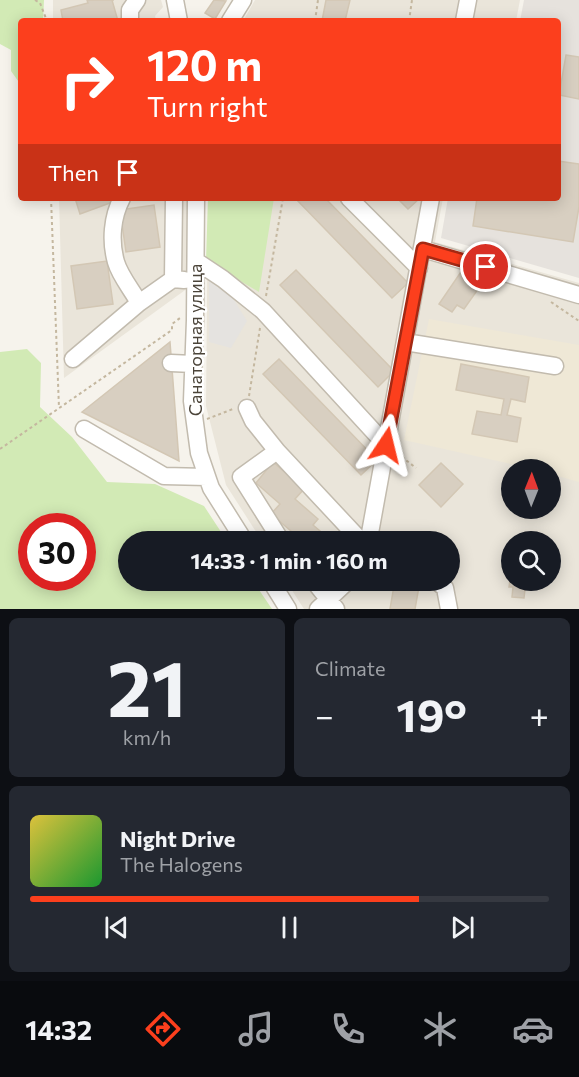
<!DOCTYPE html>
<meta charset="utf-8">
<style>
body{margin:0;font-family:Commissioner,sans-serif;background:#242831;color:#f1f3f6;height:100vh;display:flex;flex-direction:column;font-size:22px;white-space:nowrap}
*{box-sizing:border-box;margin:0}
p{font-size:20px;color:#9ea1a6}
.icon{flex:none;width:33px;height:33px;fill:none;stroke:currentColor;stroke-width:2;stroke-linecap:round;stroke-linejoin:round}
.map{position:relative;height:609px;overflow:hidden}
.drawer{display:flex;flex-direction:column;gap:9px;padding:9px;background:#0d0f14;flex:1}
.drawer>*{flex:none}
.hud{position:absolute;left:18px;top:18px;width:543px;height:183px;border-radius:6px;box-shadow:0 3px 15px #0003;background:#fc3f1d;color:#fff;overflow:hidden}
.needle{width:39px;rotate:1deg}
.controls{position:absolute;left:501px;top:459px;display:grid;gap:12px}
.controls a{display:grid;place-items:center;width:60px;height:60px;border-radius:50%;background:#171b24;box-shadow:0 3px 15px #0003;font-size:30px}
.speed{position:absolute;left:18px;top:513px;display:flex;gap:12px;font-size:30px;font-weight:700;text-align:center}
.speed>*{display:grid;place-content:center;width:78px;height:78px;border-radius:50%;background:#171b24;box-shadow:0 3px 15px #0003;line-height:1}
.speed .limit{border:9px solid #d22;background:#fff;color:#111}
.pin{position:absolute;display:grid;place-items:center;width:51px;height:51px;color:#fff;margin:-26px;border:3px solid #fff;border-radius:50%;box-shadow:0 2px 6px #0007}
.me{position:absolute;width:66px;margin:-33px;rotate:10deg;stroke-linejoin:round;filter:drop-shadow(0 0 4px #0008)}
.turn{display:flex;align-items:center;gap:21px;height:126px;padding:0 30px;font-size:27px}
.turn .icon{width:78px;height:78px;stroke-width:2.5}
.turn b{display:block;font-size:42px;line-height:51px}
.then{display:flex;align-items:center;height:57px;padding:0 30px;background:#0003;gap:12px;font-size:22px}
.big{font-size:45px;font-weight:700;line-height:1.1}
.drawer .widget{flex:1;display:flex;flex-direction:column;justify-content:center;gap:9px;min-width:0;padding:0 21px;border-radius:9px;background:#242831}
.drawer .dial{align-items:center;gap:0}
.dial b{font-size:78px;line-height:1}
.song{display:flex;align-items:center;gap:18px}
.cover{width:72px;height:72px;border-radius:9px;background:linear-gradient(135deg,hsl(50 70% 55%),hsl(130 70% 35%))}
.played{height:6px;border-radius:3px;background:linear-gradient(90deg,#fc3f1d 75%,#363941 75%)}
.keys{display:flex;justify-content:space-around;direction:ltr}
.heat{display:flex;justify-content:space-between;align-items:center;font-size:33px;direction:ltr}
.drawer .tiles{flex:1;display:grid;gap:9px;grid-template-columns:1fr 1fr}
.widget:last-child{grid-column:span 2}
.trip{position:absolute;left:118px;top:531px;width:342px;height:60px;border-radius:30px;background:#171b24;box-shadow:0 3px 15px #0003;font-weight:700;line-height:60px;text-align:center}
.tab-bar{display:flex;height:96px;justify-content:space-around;align-items:center;background:#090b0e;color:#9ea1a6}
.tab-bar .icon{width:42px;height:42px}
.tab-bar .current{color:#fc3f1d}
.tab-bar b{font-size:27px;color:#f1f3f6}
.map>svg:first-child{display:block}
</style>
<div class="map">
<svg width="579" height="609" viewBox="0 0 579 609">
<rect width="100%" height="100%" fill="#f6f3ec"/>
<path fill="#eae5da" fill-rule="evenodd" d="M53 0H161L163 7 155 16 156 21H53Z
M255 0H520L516 21H243Z
M59 198H188L186 280 188 288 64 378Z
M208 198H443L435 242 579 283V609H304L286 581 450 580V542L262 541 226 485 206 406ZM512 470H550V508H512ZM512 542H550V580H512Z"/>
<path fill="#e6e2dd" d="M524 0H579V278L441 238 448 198H558V21H520Z"/>
<path fill="#efe8d6" d="M429 319 579 345V482L551 474 550 470 533 469 404 440Z"/>
<path fill="#d2eab5" fill-rule="evenodd" d="M0 0H44L43 21H21V85L11 71V50L0 44Z
M208 198H274L259 292 206 261Z
M27 349 41 363 40 407 72 437 107 482 155 484 204 506 227 541 129 542V580L253 581 272 609H0V352ZM82 526V578H32V526Z"/>
<path fill="#e5e3e0" d="M209 278 226 287 247 321 231 348 209 342Z"/>
<path fill="#d8cfc1" stroke="#d3c7b4" stroke-width="1.5" d="M87 0H114H112L118 21H63L61 10 88 3Z
M214 0 226 1 215 19 205 13Z
M326 0H350L345 21H322Z
M566 55 579 57V99L559 95Z
M558 161 579 164V207L573 242 473 226 477 198H558Z
M75 198H117L118 200 80 214Z
M295 198H325L408 283 392 298Z
M397 198H420L408 209Z
M154 205 160 247 126 252 120 210Z
M107 261 113 304 77 309 71 266Z
M467 263 480 272 474 280 481 285 464 309 457 305 452 312 439 304Z
M296 270 394 371 378 387 280 285Z
M170 342 179 461 82 412Z
M279 359 377 460 361 475 263 374Z
M461 364 529 377 525 402 511 399 507 415 521 418 517 442 472 434 477 411 501 415 504 399 456 390Z
M273 462 304 489 295 499 318 519 313 525 333 542H294L298 537 271 514 280 504 256 483Z
M441 463 463 484 441 507 419 485Z
M509 558H512V580H526L524 598 512 597 513 587H509L511 573 507 572Z
M395 580 420 581 415 609H390Z"/>
<g fill="none" stroke-linecap="round" stroke-linejoin="round">
<defs>
<path id="minor" d="M175 0 179 21
M130 21V10L137 0
M230 21 243 0
M464 21 468 0
M122 198C112 217 110 241 116 262 120 276 132 290 139 303L173 279
M174 198 173 279 184 280
M196 198 195 320 192 401 199 453 211 488 245 542
M349 198 419 268
M423 249 579 295
M196 261 223 279 263 311 386 445
M405 342 555 366
M73 359 139 303
M171 363 193 364
M247 408 253 421 277 451
M84 429 164 476 207 477
M282 542 241 477 277 451 362 542
M367 542 370 533 431 198
M270 580 288 609
M313 580 336 609
M435 580 445 588 449 609
M318 609 349 580"/>
</defs>
<use href="#minor" stroke="#c2bbae" stroke-width="19"/>
<path stroke="#c4b79f" stroke-width="2" stroke-dasharray="3 3" stroke-linecap="butt" d="M35 0 40 3 47 21
M315 21 318 0
M409 21 412 0
M51 198 59 408
M266 296 283 198
M551 302 579 321
M249 396 260 328
M207 419 233 409
M0 449 172 330V324L180 318
M397 453 416 468"/>
<use href="#minor" stroke="#fff" stroke-width="16"/>
</g>
<g fill="none" stroke-linecap="round" stroke-linejoin="round">
<defs>
<path id="route" d="M386 445 423 249 486 267"/>
</defs>
<use href="#route" stroke="#a42913" stroke-width="15"/>
<use href="#route" stroke="#fc3f1d" stroke-width="10"/>
</g>
<g text-anchor="middle" dominant-baseline="central" stroke-width="4.5" stroke-linejoin="round" paint-order="stroke">
<g font-size="18" fill="#4b4439" stroke="#fff">
<text transform="translate(195 340) rotate(-90)">Санаторная улица</text>
</g>
</g>
</svg>
<div class="controls">
<a><svg class="needle" viewBox="-14 -14 28 28"><path d="M0-13l5 13h-10z" fill="#e53935"/><path d="M0 13l5-13h-10z" fill="#9ea1a6"/></svg></a>
<a><svg class="icon" aria-label="search" viewBox="0 0 24 24"><circle cx="10" cy="10" r="6"/><path d="M15 15l6 6"/></svg></a>
</div>
<div class="speed"><div class="limit">30</div></div>
<div class="pin" style="left:486px;top:267px;background:#d93025"><svg class="icon" aria-label="arrive" viewBox="0 0 24 24"><path d="M6 21V4h12l-3 4 3 4H6"/></svg></div>
<svg class="me" style="left:386px;top:445px" viewBox="-20 -20 40 40"><path d="M0-17L14 15 0 8-14 15z" fill="#fc3f1d" stroke="#fff" stroke-width="4"/></svg>
<div class="trip">14:33 · 1 min · 160 m</div>
<div class="hud">
<div class="turn"><svg class="icon" aria-label="right" viewBox="0 0 24 24"><path d="M7 20v-9h11M14 6l5 5-5 5"/></svg><div><b>120 m</b>Turn right</div></div>
<div class="then">Then<svg class="icon" aria-label="arrive" viewBox="0 0 24 24"><path d="M6 21V4h12l-3 4 3 4H6"/></svg></div>
</div>
</div>
<section class="drawer">
<div class="tiles">
<div class="widget dial"><b>21</b><p>km/h</p></div>
<div class="widget"><p>Climate</p>
<div class="heat"><a>−</a><b class="big">19°</b><a>+</a></div>
</div>
<div class="widget">
<div class="song"><i class="cover"></i><div><b>Night Drive</b><p>The Halogens</p></div></div>
<div class="played"></div>
<div class="keys"><svg class="icon" aria-label="previous" viewBox="0 0 24 24"><path d="M18 5L8 12l10 7zM5 5v14"/></svg><svg class="icon" aria-label="pause" viewBox="0 0 24 24"><path d="M8 5v14M16 5v14"/></svg><svg class="icon" aria-label="next" viewBox="0 0 24 24"><path d="M6 5l10 7-10 7zM19 5v14"/></svg></div>
</div>
</div>
</section>
<nav class="tab-bar">
<b>14:32</b>
<svg class="icon current" aria-label="directions" viewBox="0 0 24 24"><path d="M12 3l9 9-9 9-9-9zM9 14v-3h6M13 9l2 2-2 2"/></svg>
<svg class="icon" aria-label="music" viewBox="0 0 24 24"><path d="M9 18V5l10-2v13"/><circle cx="6" cy="18" r="3"/><circle cx="16" cy="16" r="3"/></svg>
<svg class="icon" aria-label="phone" viewBox="0 0 24 24"><path d="M5 4h4l2 5-3 2q2 4 5 5l2-3 5 2v4C11 20 4 13 5 4z"/></svg>
<svg class="icon" aria-label="climate" viewBox="0 0 24 24"><path d="M12 3v18M4 7l16 10M4 17L20 7"/></svg>
<svg class="icon" aria-label="car" viewBox="0 0 24 24"><path d="M5 17H2v-5l4-1 3-4h7l3 4 3 1v5h-3M9 17h6M6 11h13"/><circle cx="7" cy="17" r="2"/><circle cx="17" cy="17" r="2"/></svg>
</nav>
